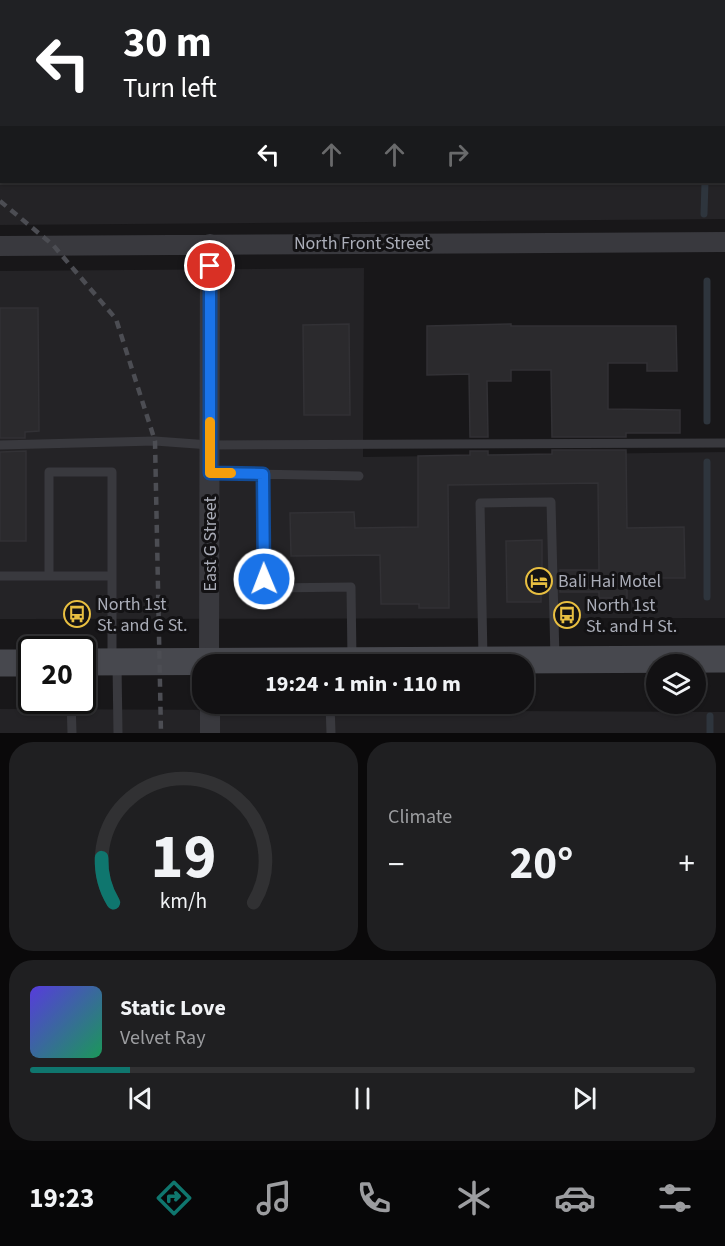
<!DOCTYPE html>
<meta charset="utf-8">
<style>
body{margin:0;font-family:"Source Sans 3",sans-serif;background:#1f1f21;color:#f1f3f6;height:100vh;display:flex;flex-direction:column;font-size:22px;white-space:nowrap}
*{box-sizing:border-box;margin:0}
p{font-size:20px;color:#9c9da0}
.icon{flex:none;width:33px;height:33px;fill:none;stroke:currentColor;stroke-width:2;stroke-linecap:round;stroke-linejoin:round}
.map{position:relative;height:733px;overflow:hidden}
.side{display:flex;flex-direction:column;gap:9px;padding:9px;background:#0a090a;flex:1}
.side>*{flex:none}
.banner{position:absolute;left:0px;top:0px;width:726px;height:183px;box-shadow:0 2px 4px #0004,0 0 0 2px #313133;background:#202124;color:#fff;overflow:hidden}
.fabs{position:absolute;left:646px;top:654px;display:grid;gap:12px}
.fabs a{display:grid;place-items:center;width:60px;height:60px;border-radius:50%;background:#121113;box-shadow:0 2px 4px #0004,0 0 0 2px #313133;font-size:30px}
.speed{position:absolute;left:18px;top:636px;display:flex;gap:12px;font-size:30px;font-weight:700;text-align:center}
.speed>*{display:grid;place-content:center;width:78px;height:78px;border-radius:50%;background:#121113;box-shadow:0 2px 4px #0004,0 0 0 2px #313133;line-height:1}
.speed .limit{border:3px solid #111;border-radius:9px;background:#fff;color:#111}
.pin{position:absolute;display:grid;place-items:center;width:51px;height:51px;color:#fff;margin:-26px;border:3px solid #fff;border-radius:50%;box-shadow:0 2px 6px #0007}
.me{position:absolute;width:66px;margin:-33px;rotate:359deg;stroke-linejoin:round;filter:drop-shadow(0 0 4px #0008)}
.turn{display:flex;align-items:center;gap:21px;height:126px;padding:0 24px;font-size:27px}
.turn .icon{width:78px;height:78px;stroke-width:2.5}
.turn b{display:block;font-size:42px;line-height:51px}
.lanes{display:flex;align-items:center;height:57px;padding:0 24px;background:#0003;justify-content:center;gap:30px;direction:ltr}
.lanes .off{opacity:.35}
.big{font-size:45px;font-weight:700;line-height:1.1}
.side .widget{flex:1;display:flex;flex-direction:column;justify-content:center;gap:9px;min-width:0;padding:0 21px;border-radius:24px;background:#1f1f21}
.side .dial{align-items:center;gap:0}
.dial svg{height:156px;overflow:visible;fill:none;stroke:#313133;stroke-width:7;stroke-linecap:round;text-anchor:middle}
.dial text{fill:#f1f3f6;stroke:none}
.song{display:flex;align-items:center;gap:18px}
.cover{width:72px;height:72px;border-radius:9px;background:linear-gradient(135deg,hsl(250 70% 55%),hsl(150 70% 35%))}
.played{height:6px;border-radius:3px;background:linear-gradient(90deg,#0f766e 15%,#313133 15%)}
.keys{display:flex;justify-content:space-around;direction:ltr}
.heat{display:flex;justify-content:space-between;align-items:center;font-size:33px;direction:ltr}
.side .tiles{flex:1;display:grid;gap:9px;grid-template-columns:1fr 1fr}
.widget:last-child{grid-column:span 2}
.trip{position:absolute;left:192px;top:654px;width:342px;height:60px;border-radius:24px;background:#121113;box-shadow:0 2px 4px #0004,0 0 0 2px #313133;font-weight:700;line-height:60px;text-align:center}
.tab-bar{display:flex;height:96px;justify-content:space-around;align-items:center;background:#070708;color:#9c9da0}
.tab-bar .icon{width:42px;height:42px}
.tab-bar .selected{color:#0f766e}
.tab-bar b{font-size:27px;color:#f1f3f6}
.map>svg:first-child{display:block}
</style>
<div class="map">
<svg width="725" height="733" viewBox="0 0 725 733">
<rect width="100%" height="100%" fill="#181719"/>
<path fill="#242326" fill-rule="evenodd" d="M0 0H725V219L0 225ZM2 2H724V182H2Z
M364 268 363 457 725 452V618L0 619V271Z
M0 709 725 712V733H0Z"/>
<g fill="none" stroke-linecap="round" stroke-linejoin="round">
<path stroke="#2e353d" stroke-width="7" d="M705 2V0
M704 214 705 182
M707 281V421
M707 597V462
M710 733V716"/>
</g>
<path fill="#2b2a2d" stroke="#323135" stroke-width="1.5" d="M0 308H38L39 431 25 432V438H0Z
M349 324 350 415H304L303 325Z
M511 324V326H676L677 371H647V363H608V409L680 410V433H626V437H552L551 370H511V381H487L488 437H470L469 374 427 375V326Z
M552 450H626L627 528 684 527 685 578H627V598H599V592H560V570H599L598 483 448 485 449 608H419V604H381L380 555 291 556 290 513 354 512 355 528 418 527V456L470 455V451H488V455L552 454Z
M26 451V541H0V452Z
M542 540V570H546L547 593H541V602H507L506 541Z"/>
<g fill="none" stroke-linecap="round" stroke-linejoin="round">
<path stroke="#39393e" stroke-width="9" d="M0 445 155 441 210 445 725 443
M210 473 359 476
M263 474 266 585 272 588 351 587 352 659
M0 576H112
M49 576V472H112V659
M483 658 480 503 551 502 555 658
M117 664 118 733
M71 700 72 733
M330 704 331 733"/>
<path stroke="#39393e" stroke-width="20" d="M0 246 725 242
M209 664 210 244
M210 704V733"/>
<path stroke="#47484e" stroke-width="27" d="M82 662 725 659
M0 663H32"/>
<path stroke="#4c4d53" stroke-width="4.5" stroke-dasharray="8 6" stroke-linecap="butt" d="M309 0 320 2
M724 59H725
M724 127H725
M0 133H2
M0 201 53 245 116 319 155 441 161 733"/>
</g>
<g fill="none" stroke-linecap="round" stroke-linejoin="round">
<defs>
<path id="route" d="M210 266V473L263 474 264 579"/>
</defs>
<use href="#route" stroke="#114b97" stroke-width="15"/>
<use href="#route" stroke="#1a73e8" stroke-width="10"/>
<path stroke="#f59e0b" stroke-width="10" d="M210 422V473H231"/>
</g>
<defs>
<symbol id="hotel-ring" viewBox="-11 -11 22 22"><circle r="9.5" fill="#131214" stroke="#e8bf41" stroke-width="1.5"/><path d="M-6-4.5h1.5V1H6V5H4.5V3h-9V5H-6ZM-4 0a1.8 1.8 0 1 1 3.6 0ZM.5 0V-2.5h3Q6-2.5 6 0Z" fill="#e8bf41"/></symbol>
<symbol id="bus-ring" viewBox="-11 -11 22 22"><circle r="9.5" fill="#131214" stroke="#e8bf41" stroke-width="1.5"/><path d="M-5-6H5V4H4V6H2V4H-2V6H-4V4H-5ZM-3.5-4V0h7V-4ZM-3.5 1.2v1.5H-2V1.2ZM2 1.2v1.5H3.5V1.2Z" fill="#e8bf41"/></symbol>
</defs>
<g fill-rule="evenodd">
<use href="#hotel-ring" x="524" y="566" width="30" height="30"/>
<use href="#bus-ring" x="62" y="599" width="30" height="30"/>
<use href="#bus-ring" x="552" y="600" width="30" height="30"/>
</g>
<g text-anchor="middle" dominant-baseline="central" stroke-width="6" stroke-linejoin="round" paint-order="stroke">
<g font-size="18" fill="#aaadb8" stroke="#131214">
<text x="362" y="243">North Front Street</text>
<text transform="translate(210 544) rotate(-90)">East G Street</text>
</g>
<g font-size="18" fill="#aaadb8" stroke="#131214" text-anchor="start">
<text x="558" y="581">Bali Hai Motel</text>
<text x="97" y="604">North 1st<tspan x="97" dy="21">St. and G St.</tspan></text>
<text x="586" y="605">North 1st<tspan x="586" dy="21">St. and H St.</tspan></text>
</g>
</g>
</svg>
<div class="fabs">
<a><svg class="icon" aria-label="layers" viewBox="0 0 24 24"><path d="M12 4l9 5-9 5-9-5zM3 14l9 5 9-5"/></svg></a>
</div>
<div class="speed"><div class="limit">20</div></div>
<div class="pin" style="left:210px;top:266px;background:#d93025"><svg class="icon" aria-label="arrive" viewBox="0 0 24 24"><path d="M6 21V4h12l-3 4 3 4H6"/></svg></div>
<svg class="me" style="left:264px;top:579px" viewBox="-20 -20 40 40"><circle r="17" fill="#1a73e8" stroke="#fff" stroke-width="3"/><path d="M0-11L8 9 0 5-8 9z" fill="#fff"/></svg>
<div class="trip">19:24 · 1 min · 110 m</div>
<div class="banner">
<div class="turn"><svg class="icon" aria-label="left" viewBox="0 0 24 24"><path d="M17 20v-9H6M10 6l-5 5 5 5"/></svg><div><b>30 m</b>Turn left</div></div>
<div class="lanes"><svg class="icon" aria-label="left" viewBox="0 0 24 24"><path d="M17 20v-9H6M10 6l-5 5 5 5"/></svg><svg class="icon off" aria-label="ahead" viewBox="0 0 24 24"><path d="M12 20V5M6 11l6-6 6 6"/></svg><svg class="icon off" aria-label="ahead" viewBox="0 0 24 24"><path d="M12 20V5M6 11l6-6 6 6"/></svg><svg class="icon off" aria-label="right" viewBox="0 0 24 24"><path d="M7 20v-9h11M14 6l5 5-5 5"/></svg></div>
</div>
</div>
<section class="side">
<div class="tiles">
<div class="widget dial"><svg viewBox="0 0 100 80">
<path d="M14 69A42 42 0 1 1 86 69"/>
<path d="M14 69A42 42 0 0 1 8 46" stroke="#0f766e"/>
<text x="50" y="56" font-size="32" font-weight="700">19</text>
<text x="50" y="72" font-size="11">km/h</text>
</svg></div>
<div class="widget"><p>Climate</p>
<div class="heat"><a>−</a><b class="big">20°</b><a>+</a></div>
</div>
<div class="widget">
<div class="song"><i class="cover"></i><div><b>Static Love</b><p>Velvet Ray</p></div></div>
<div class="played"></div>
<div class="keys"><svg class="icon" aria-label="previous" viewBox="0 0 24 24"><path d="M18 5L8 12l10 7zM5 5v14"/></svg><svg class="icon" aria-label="pause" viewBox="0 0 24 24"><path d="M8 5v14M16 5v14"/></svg><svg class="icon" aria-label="next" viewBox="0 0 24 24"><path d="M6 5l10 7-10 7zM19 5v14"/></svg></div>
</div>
</div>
</section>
<nav class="tab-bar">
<b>19:23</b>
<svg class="icon selected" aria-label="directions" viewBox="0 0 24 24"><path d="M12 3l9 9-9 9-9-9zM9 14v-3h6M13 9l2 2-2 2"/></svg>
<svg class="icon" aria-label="music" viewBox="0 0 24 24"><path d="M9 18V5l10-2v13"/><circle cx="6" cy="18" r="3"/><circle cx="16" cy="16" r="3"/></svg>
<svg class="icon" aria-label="phone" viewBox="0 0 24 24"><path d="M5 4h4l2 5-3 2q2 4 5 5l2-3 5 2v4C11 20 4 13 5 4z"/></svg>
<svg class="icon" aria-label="climate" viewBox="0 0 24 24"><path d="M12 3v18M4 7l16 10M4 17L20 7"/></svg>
<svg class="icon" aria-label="car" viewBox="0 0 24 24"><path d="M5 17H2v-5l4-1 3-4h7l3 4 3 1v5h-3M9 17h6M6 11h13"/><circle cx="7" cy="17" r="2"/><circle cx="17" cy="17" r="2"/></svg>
<svg class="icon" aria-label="filters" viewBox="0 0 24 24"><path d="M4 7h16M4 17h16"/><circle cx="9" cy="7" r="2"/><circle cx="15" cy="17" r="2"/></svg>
</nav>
